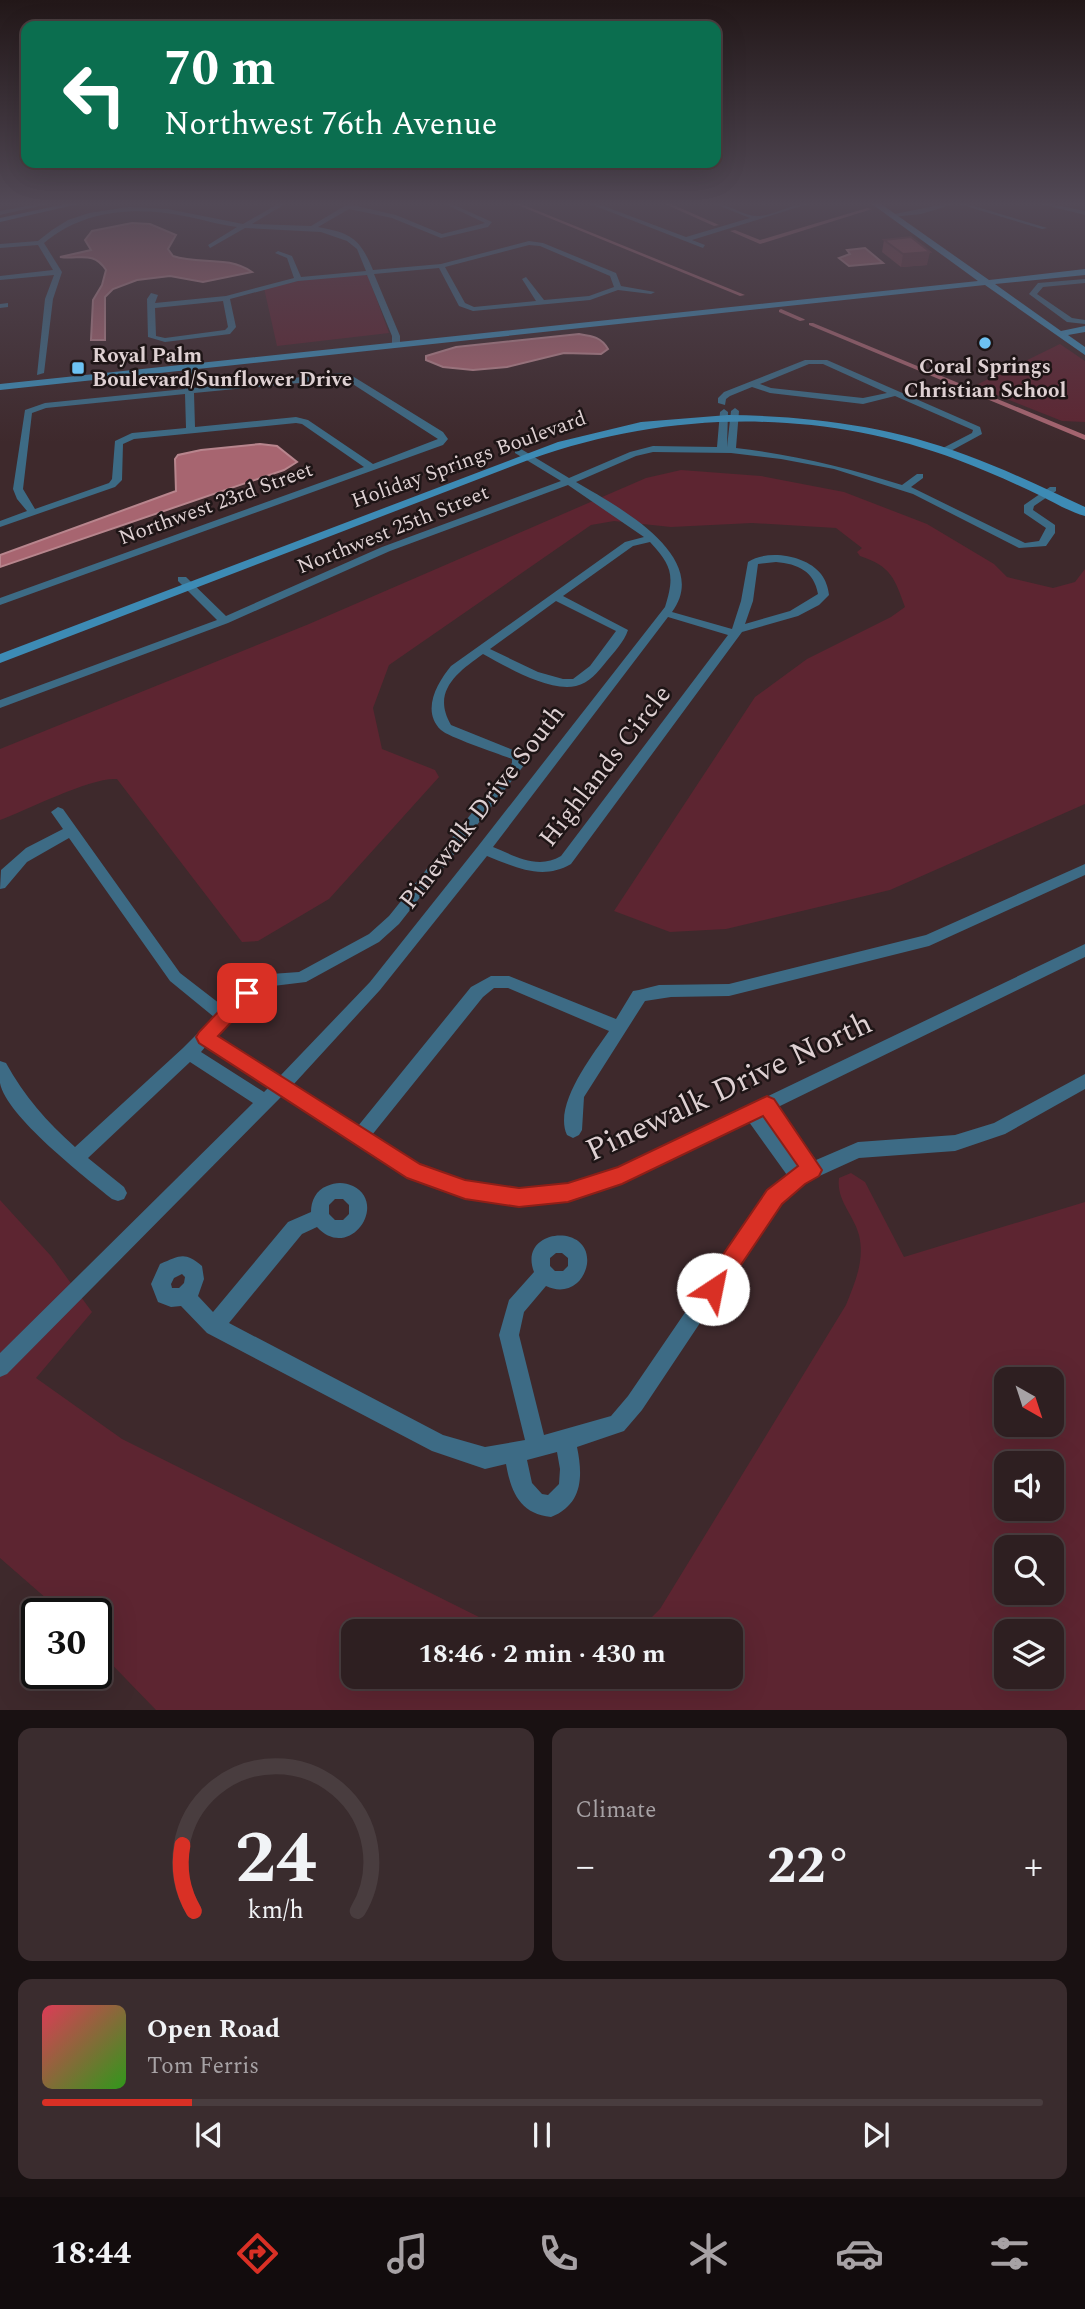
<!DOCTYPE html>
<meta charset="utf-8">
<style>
body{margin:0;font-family:Spectral,serif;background:#3a2c2e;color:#f1f3f6;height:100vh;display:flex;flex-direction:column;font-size:26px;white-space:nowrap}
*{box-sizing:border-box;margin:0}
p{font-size:23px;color:#a7a2a5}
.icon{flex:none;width:38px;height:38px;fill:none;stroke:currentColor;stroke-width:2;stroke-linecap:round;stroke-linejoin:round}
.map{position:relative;height:1710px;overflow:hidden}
.drawer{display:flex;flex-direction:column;gap:18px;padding:18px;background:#191112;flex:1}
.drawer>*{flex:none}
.top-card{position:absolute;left:21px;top:21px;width:700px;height:147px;border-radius:14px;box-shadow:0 7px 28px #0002,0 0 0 2px #493d3f;background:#0b6e4f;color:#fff;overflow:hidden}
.needle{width:46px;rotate:141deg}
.tools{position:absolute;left:994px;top:1367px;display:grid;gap:14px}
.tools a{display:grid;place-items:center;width:70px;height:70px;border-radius:14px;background:#2e1f21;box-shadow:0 7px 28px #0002,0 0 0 2px #493d3f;font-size:35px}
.speed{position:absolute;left:21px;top:1598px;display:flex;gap:14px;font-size:35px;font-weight:700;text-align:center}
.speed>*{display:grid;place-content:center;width:91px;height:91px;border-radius:50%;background:#2e1f21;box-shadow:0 7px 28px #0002,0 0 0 2px #493d3f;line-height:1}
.speed .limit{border:4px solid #111;border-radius:10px;background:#fff;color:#111}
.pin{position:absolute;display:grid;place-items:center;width:60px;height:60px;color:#fff;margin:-30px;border-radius:14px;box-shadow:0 4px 10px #0006}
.me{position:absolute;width:77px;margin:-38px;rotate:34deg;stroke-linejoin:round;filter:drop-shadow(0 0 5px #0008)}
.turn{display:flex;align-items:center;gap:24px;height:147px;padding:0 28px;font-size:32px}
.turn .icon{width:91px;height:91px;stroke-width:2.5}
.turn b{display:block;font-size:49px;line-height:60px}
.big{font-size:52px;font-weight:700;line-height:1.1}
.drawer .card{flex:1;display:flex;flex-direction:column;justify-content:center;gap:10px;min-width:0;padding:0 24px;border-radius:14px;background:#3a2c2e}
.drawer .dial{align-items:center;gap:0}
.dial svg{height:182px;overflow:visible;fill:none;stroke:#493d3f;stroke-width:7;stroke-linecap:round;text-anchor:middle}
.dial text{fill:#f1f3f6;stroke:none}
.song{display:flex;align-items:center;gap:21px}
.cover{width:84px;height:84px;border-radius:10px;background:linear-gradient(135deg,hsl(350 70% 55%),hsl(110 70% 35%))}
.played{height:7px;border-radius:4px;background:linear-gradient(90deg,#d93025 15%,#493d3f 15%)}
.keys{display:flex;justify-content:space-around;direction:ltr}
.heat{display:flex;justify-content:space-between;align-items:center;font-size:38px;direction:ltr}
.drawer .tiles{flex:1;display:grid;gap:18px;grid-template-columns:1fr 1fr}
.card:last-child{grid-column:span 2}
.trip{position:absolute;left:341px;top:1619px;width:402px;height:70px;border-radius:14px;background:#2e1f21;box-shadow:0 7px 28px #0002,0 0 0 2px #493d3f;font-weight:700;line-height:70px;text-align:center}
.tabs{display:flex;height:112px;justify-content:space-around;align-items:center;background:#120c0d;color:#a7a2a5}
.tabs .icon{width:49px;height:49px}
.tabs .selected{color:#d93025}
.tabs b{font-size:32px;color:#f1f3f6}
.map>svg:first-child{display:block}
</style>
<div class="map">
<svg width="1085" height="1711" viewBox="0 0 1085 1711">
<rect width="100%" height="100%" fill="#3e292c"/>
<path fill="#5d2531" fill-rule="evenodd" d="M363 274 368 276 389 333 277 346 264 288 308 279Z
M1060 344 1085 361V422L1062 421 974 386Z
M681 470 761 476 844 492 927 524 994 564 1007 577 1053 588 1075 582 1085 569V804L890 890 726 929 670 932 614 911 755 697 807 659 891 617 905 607C895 579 891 566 860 556L857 552 862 548 836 528 752 523 671 527 614 521 591 525 389 665 373 708 382 749 435 770 439 777 329 899 258 941 242 942 117 779C91 777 27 810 0 820V749L309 624 646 478Z
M851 1173 865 1182 904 1257 1085 1202V1710H156L96 1648V1614L63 1613 0 1558V1200L51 1256 92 1312 36 1378 122 1439 507 1631H354V1676H732V1631H638L660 1609 846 1305C855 1282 865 1261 859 1235 854 1215 836 1200 839 1178ZM1006 1379H1052V1424H1006ZM1006 1463H1052V1508H1006ZM1006 1547H1052V1592H1006ZM1006 1631H1052V1676H1006Z"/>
<path fill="#a76570" stroke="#b8858d" stroke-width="2" d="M132 223 150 224 176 235 168 249 173 256C200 265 227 255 252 272L203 282 170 276 137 280 113 289 105 297V340H91L93 300 102 285 106 270C93 250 79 260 60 257L91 250 85 240 92 231Z
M865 248 883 263 849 266 839 258 850 254 847 250Z
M579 334C592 336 601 337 608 349L601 354 564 353 507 367 473 370 443 367 426 360V356L456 347Z
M260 444 277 446 297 462 284 470 0 567V555L176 491 175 459 178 455 201 450Z"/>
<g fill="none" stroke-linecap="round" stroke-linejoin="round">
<path fill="#a76570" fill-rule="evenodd" d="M515 204H521L745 295 740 296Z
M665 204H671L719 225 714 226Z
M867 208 872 209 760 244 730 231 735 230 760 240Z
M781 309 804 319 805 320 800 321 779 312V310Z
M809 323H813L1085 435V440L809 325Z"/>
<path fill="#3d6b85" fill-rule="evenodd" d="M38 204H48L0 215V211Z
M278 204H285L252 224 311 226 348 204 396 215 442 234 485 223 445 204H452L492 222 488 227 441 238 392 218 349 209 318 227C352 233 360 239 373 270L441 264 529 241 543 243 616 273 621 286 655 292 651 294 618 290 590 300 473 311 459 306 439 268 374 274 400 336V345L396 347 392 345V336L367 275 298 281 230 299 236 327 230 334 165 342 148 337 147 299 151 293 158 295 155 303 226 296 294 278 287 258 275 253 278 251 292 256 301 277 366 271 357 249 347 241 321 232 245 228 210 248 208 245 237 227C219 225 202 219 184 216 135 206 82 210 44 243L62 272 53 299 44 373 37 375 45 299 54 275 0 280V276L53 270 38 245 0 248V244L38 241 52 230 68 220 89 213 128 207 168 209 243 224ZM529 245 540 246 610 276 614 287 589 296 544 300 526 277 522 279 536 301 474 307 465 303 445 267ZM223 301 228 327 225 330 165 338 156 336 155 308Z
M590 204H598L686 237 750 218 715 204C730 204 744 217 759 216 776 215 791 203 808 204L692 240 705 245 703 248Z
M945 204H954L921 214 892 217 889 215Z
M959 204H967L1047 228 1042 229Z
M1041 204H1051L1085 211V215Z
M1085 279V283L1043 287 1037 294 1072 318 1085 320V324L1067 322 1029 294 1038 283Z
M8 303V307L0 308V304Z
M188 356 192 358 194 388 341 373 354 377 443 432 448 439 443 445 0 605V598L364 467 302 424 296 423 134 439 123 444 122 480 115 487 0 527V521L27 511 17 499 13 489 25 410 45 403 185 389 184 358ZM341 379 348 381 438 439 373 464 308 420 296 417 195 427 194 393ZM185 394 186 428 132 433 115 441 112 479 109 483 35 509 23 489 32 413 46 408Z
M805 360H827L980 427 982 434 947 453H941V449L972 433 973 430 895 396 863 404 770 393 752 387 730 396 726 399 725 405 718 403V398L724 392ZM809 364H823L887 393 863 398 771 388 760 384Z
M735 408 739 411 736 448C796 455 844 467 902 485L917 474H923V478L911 487 1025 543 1039 541 1046 528 1024 513V505L1050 487H1056V491L1034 506 1033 510 1055 525V533L1046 546 1019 548 913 494 834 469 781 459 731 453 653 452 636 456 576 482C615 505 713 556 672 612L732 629 741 601 748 562C767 549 806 555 821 574 826 581 828 587 829 595L819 605 798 616 742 632 571 864C542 881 515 867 487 856L380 990 293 1085 358 1126 471 987 491 976H509L616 1019 633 991 639 990 659 985 729 984 926 935 1085 864V875L929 946 729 996 671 997 645 1001 584 1097 582 1130 579 1135 573 1138 567 1135C553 1105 592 1056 609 1031L508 988H494L483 997 372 1135 419 1165 465 1181 519 1190 568 1184 618 1168 1085 944V957L778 1107 816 1160 858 1142 955 1135 994 1123 1085 1074V1089L1005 1134 955 1151 859 1158 804 1183 780 1203 642 1410 624 1431 577 1447C583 1476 583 1504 551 1517 520 1514 511 1492 506 1464L485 1469 432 1451 207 1333 181 1306 171 1307 158 1302 151 1284 160 1264C180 1256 184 1251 202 1266L204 1279 198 1296 213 1312 288 1222 311 1212C311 1201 316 1190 327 1186 336 1182 344 1182 353 1186 389 1204 349 1262 317 1227L302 1234 229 1323 443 1435 485 1447 525 1440 499 1335 509 1300 534 1272C517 1228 592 1222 587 1264 586 1271 582 1279 577 1283 567 1291 557 1291 546 1286L524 1312 519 1335 544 1435 611 1416 628 1396 768 1191 787 1175 749 1122 622 1183 568 1200 519 1206 465 1197 408 1178 282 1096 7 1374 0 1377V1353L253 1103 190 1062 88 1158 124 1187 127 1193 124 1199 118 1201 112 1199C85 1177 6 1116 0 1083 0 1076 0 1068 0 1061L6 1063C24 1096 47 1122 75 1147L183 1048 214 1017 170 981 69 838 27 862 5 888 0 889 1 870 26 848 63 829 51 812 58 807 63 809 180 973 224 1007 241 988 271 974 299 972 369 934 389 916 512 763V759C499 754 448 737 441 730 421 711 437 683 451 666L625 542 644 537 568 485 390 551 228 623 0 708V700L217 620 178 581V577H186L226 616 382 547 561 481 515 453V449H521L569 478 630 452 653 446 717 447 720 412 724 409 728 412 727 447 731 411ZM650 542C672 566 675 575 665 607L479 845 370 982 280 1076 216 1036 253 998 273 986 306 982 379 942 399 924 525 764 523 754 451 725C431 691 458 672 483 654 507 667 548 692 576 686 589 683 598 672 606 662 614 652 624 642 628 630L563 596 633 546ZM776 562C798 564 814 571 818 594L790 611 745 624 753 601 758 564ZM556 601 616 631 590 666 573 679H563L538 672 490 649ZM668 617 728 635 561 856C538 870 515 856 493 847ZM206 1046 269 1087 264 1092 201 1052ZM335 1199H343L349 1205V1214L343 1220H335L329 1214V1205ZM556 1253H562L568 1258V1266L563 1271H555L550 1266V1258ZM182 1274 185 1277 184 1283 179 1288H172L171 1284 174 1278ZM557 1452 560 1469 559 1484 548 1495 542 1494 532 1483 527 1460Z"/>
<path fill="#3d8bb5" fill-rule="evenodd" d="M65 204H78L0 222V218Z
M872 204H881L989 280 1085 269V275L995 284 1061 331 1085 326V332L1068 335 1085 347V355L985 285 0 390V384L978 281Z
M728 415C810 416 890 426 966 455 1007 470 1046 489 1085 507V516C1070 512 1055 503 1041 496 1014 483 987 471 958 460 819 408 670 410 531 459L0 663V654L558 442 641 422Z"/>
</g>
<path fill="#743e47" d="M884 240 927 265 901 267 882 252Z"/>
<path fill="#5e323a" d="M930 252 927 265 901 267 903 254Z"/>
<path fill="#874853" stroke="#5e323a" stroke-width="2" d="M911 237 930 252 903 254 884 240Z"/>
<linearGradient id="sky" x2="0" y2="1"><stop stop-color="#221718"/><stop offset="0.46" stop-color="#524956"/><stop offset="1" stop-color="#524956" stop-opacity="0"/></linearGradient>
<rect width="1085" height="443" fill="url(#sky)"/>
<path fill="#d93025" stroke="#8d1f18" stroke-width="2" d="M247 986 254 988 256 993 254 998 218 1036 420 1164 465 1180 519 1188 568 1183 618 1167 767 1096 774 1099 822 1170 819 1176 805 1184 782 1204 720 1296 713 1299 705 1296 702 1289 705 1281 767 1190 798 1166 763 1116 622 1184 568 1202 519 1207 465 1199 407 1178 199 1043 196 1037 199 1032 241 988Z"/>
<g fill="#6dc2f3" stroke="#1e1516" stroke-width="2.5">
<circle cx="985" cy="343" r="7"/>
<rect x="71" y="361" width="14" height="14" rx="3.5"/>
</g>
<g text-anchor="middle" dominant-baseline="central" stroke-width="5" stroke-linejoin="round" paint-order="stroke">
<g font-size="21" font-weight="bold" fill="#ded0d2" stroke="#1e1516" text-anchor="start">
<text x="92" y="356">Royal Palm<tspan x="92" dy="24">Boulevard/Sunflower Drive</tspan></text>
<text x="985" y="367" text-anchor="middle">Coral Springs<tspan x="985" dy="24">Christian School</tspan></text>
</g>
<g font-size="21" fill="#ded0d2" stroke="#1e1516">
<text transform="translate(469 460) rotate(-20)">Holiday Springs Boulevard</text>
<text transform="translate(216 504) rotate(-20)">Northwest 23rd Street</text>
<text transform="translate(393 530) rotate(-22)">Northwest 25th Street</text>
</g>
<g font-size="26" fill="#ded0d2" stroke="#1e1516">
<text transform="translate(605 766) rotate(-52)">Highlands Circle</text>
<text transform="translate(482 807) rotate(-52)">Pinewalk Drive South</text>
</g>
<g font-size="32" fill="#ded0d2" stroke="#1e1516">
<text transform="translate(729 1087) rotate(-25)">Pinewalk Drive North</text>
</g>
</g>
</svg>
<div class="tools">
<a><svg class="needle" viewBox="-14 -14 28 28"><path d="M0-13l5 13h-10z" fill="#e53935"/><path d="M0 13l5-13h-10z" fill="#a7a2a5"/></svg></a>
<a><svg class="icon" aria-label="sound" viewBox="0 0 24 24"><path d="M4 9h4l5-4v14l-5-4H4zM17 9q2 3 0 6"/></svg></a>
<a><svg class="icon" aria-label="search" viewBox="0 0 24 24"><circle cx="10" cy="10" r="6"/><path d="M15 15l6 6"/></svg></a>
<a><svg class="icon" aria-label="layers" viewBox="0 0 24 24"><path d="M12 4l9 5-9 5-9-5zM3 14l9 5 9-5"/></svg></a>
</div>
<div class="speed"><div class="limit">30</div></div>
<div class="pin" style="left:247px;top:993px;background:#d93025"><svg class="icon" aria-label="arrive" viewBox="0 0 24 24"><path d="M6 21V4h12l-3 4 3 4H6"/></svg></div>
<svg class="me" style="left:713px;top:1289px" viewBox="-20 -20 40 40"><circle r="19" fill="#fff"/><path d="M0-13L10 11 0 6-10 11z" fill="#d93025"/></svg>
<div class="trip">18:46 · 2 min · 430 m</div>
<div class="top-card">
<div class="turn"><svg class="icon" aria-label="left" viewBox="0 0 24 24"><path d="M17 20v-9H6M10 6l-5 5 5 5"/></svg><div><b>70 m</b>Northwest 76th Avenue</div></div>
</div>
</div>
<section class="drawer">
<div class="tiles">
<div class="card dial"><svg viewBox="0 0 100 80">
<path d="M14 69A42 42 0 1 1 86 69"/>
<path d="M14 69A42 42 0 0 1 9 40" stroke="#d93025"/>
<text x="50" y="56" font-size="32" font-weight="700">24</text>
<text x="50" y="72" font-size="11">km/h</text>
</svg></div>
<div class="card"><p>Climate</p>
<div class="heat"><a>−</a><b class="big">22°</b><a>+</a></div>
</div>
<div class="card">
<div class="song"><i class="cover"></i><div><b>Open Road</b><p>Tom Ferris</p></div></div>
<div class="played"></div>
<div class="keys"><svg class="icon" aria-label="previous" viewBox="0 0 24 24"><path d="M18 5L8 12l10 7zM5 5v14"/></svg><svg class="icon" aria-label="pause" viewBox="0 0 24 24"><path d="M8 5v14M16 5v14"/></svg><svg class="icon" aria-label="next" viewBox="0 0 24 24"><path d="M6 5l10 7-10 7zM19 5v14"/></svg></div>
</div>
</div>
</section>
<nav class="tabs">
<b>18:44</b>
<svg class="icon selected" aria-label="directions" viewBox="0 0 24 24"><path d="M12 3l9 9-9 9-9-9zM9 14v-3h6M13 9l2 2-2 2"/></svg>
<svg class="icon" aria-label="music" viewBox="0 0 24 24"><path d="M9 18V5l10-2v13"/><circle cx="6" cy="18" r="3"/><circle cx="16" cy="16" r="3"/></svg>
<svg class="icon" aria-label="phone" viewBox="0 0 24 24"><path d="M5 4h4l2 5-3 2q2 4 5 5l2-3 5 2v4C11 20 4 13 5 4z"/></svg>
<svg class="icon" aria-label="climate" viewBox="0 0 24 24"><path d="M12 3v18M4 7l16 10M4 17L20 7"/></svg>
<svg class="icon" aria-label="car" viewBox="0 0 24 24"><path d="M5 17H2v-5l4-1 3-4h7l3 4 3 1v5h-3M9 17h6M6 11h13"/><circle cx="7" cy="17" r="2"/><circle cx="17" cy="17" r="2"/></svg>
<svg class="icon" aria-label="filters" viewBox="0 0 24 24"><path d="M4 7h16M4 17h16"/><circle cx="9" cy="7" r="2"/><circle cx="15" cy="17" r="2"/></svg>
</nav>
